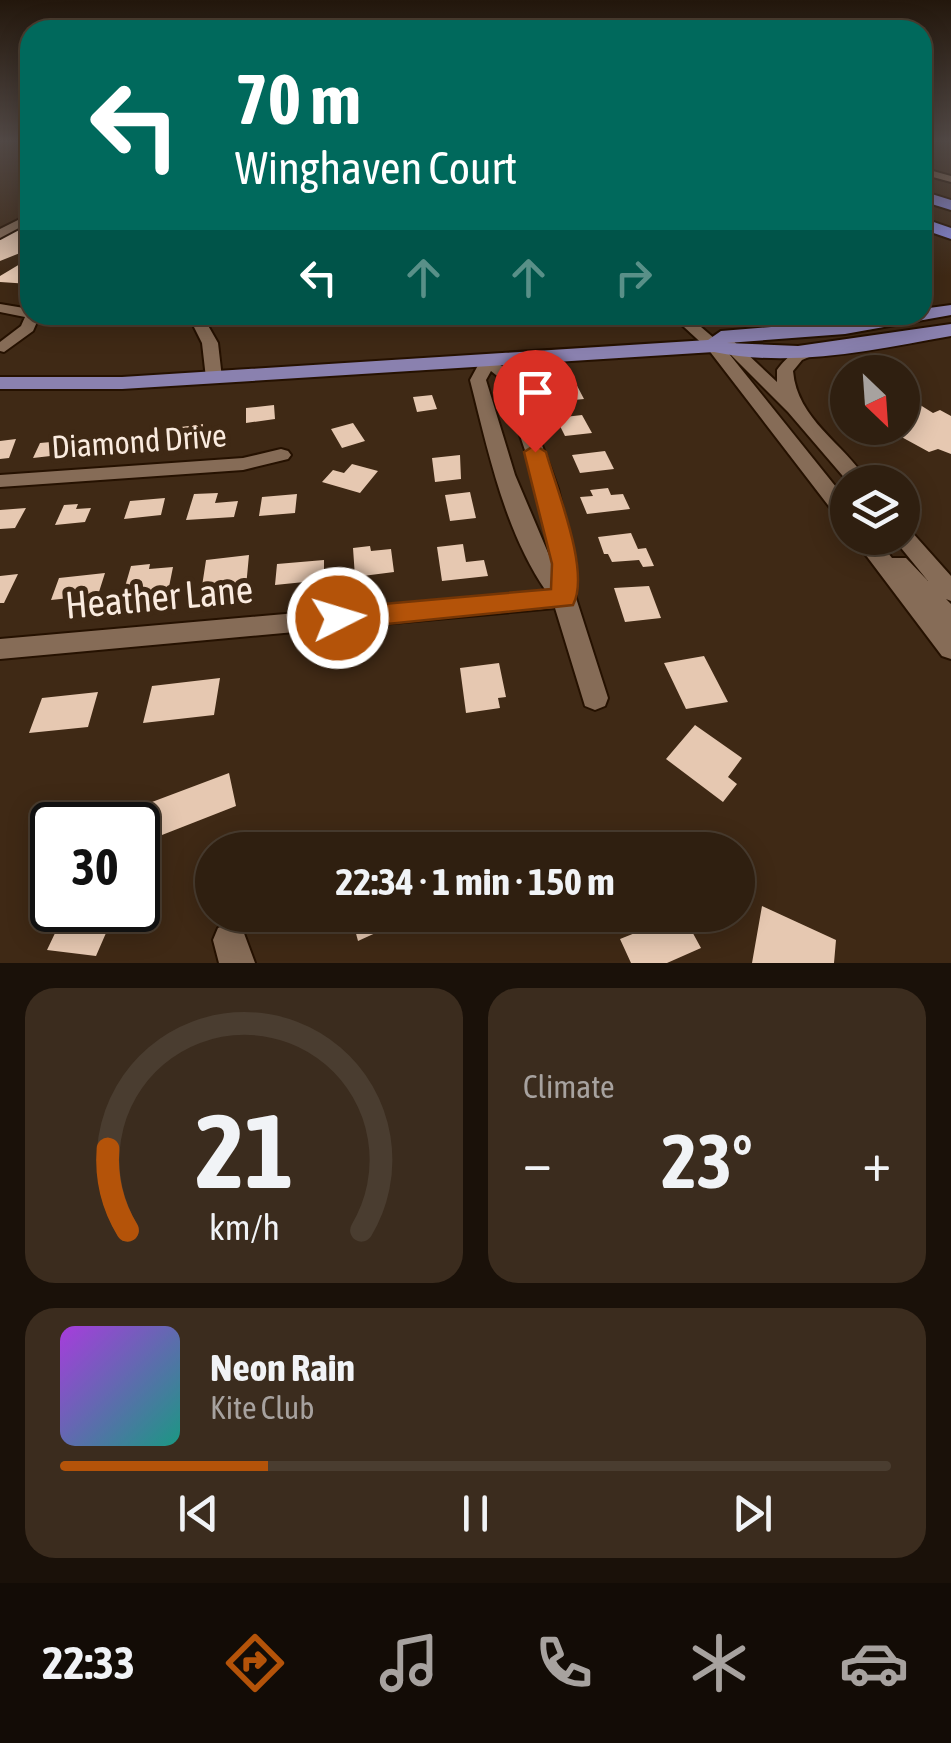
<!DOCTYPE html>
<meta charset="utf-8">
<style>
body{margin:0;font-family:"Asap Condensed",sans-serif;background:#3b2c1e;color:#f1f3f6;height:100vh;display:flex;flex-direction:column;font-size:38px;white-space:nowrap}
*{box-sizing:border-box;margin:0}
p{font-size:32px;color:#a7a29f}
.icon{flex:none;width:55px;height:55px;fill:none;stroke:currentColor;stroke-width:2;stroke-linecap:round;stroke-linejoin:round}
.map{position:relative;height:963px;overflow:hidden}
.sheet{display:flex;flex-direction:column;gap:25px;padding:25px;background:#1a1109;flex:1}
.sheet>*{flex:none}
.banner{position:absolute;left:20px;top:20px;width:912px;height:305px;border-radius:30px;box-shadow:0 5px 25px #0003,0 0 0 2px #4a3d30;background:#00695c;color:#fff;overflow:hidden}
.needle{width:65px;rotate:155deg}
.fabs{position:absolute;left:830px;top:355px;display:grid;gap:20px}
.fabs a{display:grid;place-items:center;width:90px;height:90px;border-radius:50%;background:#2f1f10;box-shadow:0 5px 25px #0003,0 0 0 2px #4a3d30;font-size:50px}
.speed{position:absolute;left:30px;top:802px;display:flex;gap:20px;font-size:50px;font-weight:700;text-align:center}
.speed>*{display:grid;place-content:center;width:130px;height:130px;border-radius:50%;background:#2f1f10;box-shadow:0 5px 25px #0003,0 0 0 2px #4a3d30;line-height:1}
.speed .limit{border:5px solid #111;border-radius:15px;background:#fff;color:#111}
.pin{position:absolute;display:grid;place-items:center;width:85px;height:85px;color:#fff;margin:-102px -42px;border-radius:50% 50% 50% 0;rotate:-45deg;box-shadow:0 0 10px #0007}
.pin .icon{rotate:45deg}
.me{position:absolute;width:110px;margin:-55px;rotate:85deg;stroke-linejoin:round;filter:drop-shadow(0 0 8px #0008)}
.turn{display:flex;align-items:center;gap:35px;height:210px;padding:0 50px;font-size:45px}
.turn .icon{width:130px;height:130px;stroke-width:2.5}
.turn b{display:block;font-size:70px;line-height:85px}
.lanes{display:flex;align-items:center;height:95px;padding:0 50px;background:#0003;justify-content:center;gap:50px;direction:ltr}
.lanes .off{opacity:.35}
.big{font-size:75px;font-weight:700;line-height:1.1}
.sheet .widget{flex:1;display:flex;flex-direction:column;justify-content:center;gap:15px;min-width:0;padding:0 35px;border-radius:30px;background:#3b2c1e}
.sheet .dial{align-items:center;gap:0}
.dial svg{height:260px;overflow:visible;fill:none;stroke:#4a3d30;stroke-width:7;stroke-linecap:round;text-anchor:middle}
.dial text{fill:#f1f3f6;stroke:none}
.song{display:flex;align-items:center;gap:30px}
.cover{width:120px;height:120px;border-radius:15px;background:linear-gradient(135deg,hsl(280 70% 55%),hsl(170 70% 35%))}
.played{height:10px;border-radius:5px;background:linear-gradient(90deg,#b45309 25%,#4a3d30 25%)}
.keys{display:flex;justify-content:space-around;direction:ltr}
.heat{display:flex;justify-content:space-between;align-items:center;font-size:55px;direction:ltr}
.sheet .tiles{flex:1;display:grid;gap:25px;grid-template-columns:1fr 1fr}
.widget:last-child{grid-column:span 2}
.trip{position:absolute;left:195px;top:832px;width:560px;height:100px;border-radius:50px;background:#2f1f10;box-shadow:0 5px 25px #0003,0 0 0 2px #4a3d30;font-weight:700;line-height:100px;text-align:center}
.dock{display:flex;height:160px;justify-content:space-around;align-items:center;background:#130c06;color:#a7a29f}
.dock .icon{width:70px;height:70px}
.dock .current{color:#b45309}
.dock b{font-size:45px;color:#f1f3f6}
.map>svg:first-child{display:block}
</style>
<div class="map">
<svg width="951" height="963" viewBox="0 0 951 963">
<rect width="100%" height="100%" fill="#3f2915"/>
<path fill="#e6c8b1" d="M16 230 30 231V249L0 261V239Z
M30 258V284L0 282V276Z
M574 380 584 399 564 401 559 390 548 391 544 382Z
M432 395 437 409 417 412 413 397Z
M917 403 933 413 940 410 951 416V454L938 449 929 452 885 428H902V408Z
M274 405 275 419 246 423V408Z
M582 415 592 433 565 436 556 418Z
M353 423 365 441 342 448 331 429Z
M203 424V445L184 448V442L165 445 166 429Z
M137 434 133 450 99 454 103 438Z
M16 439 9 458 0 459V441Z
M73 440 68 454 33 458 40 443Z
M605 451 614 469 580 473 572 455Z
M460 455 461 479 435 482 432 458Z
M352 464 378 471 360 493 322 482 333 470 344 473Z
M608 488 611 495 623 494 630 509 587 514 580 497 593 496 590 490Z
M470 492 476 518 450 521 445 495Z
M218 493 215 503 238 501 234 517 186 520 194 494Z
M297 494 295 513 259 516 262 497Z
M165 498 161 515 124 519 130 501Z
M78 504 76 509 91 508 85 522 55 525 64 505Z
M26 508 15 528 0 529V510Z
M631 533 638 549 646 548 654 566 643 567 639 560 612 562 608 554H604L598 537Z
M463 544 466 562 484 560 488 576 442 581 437 547Z
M370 546 371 551 391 549 394 572 355 577 353 548Z
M249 555 246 587 201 593 206 560Z
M324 560V580L275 585 277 564Z
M150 564 149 569 173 567 168 592 122 597 131 566Z
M105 573 98 595 51 600 59 578Z
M18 574 4 603H0V576Z
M649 586 661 618 625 622 614 588Z
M704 656 728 702 686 709 664 663Z
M499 663 506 697 498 698 500 708 466 713 460 668Z
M220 678 214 715 143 723 152 686Z
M98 692 88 727 29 733 42 698Z
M695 725 742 758 728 777 737 784 723 802 666 759Z
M229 773 236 806 139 844 136 808Z
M762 906 836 940 834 963H752Z
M66 910H116L96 956 47 950Z
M351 915H415L358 941Z
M639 915H683L701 948 667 963H631L620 939 645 929Z"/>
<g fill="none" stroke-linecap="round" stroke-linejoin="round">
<defs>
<path id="minor" d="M922 168 951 176V182L922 174Z
M30 214V222L0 238V229Z
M0 304 30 309V315H40L33 331 4 352 0 351V342L21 326 25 317 0 312Z
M188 315H202L218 343 222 378 220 382 214 383 206 378 202 343Z
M671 315H687L715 339 717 335H727L777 382V370C788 355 803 343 823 345V351L802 360 793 371C797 420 844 443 868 482H848L788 412 726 350 848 502V524L841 522 708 349Z
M488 356 517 377 558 489 576 564V598L608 698 605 706 595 710 585 706 555 608 0 659V639L546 591C504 530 488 450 470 380L482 358ZM491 371 501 379 538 489 554 567 515 475 486 380Z
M281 449 288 451 291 455 288 459 243 470 0 487V475L243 458Z
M902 528 910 530 951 576V601L946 599 951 604V659L942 656 853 538H876L892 558H906L928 581 893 538H902Z
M230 923 242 928 255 963H219L213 940 218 928Z"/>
<path id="major" d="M951 305V315L845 334 727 343 798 346 951 324V336C873 350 793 368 714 352L122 389H0V377H122L708 340 721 331 922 315V309Z"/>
<path id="highway" d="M922 191 951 200V210L922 201Z
M922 218 951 228V239L922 229Z"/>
</defs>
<use href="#minor" stroke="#251100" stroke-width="4"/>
<use href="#major" stroke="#251100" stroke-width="4"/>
<use href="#highway" stroke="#251100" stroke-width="4"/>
<use href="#minor" fill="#866c57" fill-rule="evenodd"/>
<use href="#major" fill="#8a81af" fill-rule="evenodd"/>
<use href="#highway" fill="#8d8fe9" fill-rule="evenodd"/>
</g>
<linearGradient id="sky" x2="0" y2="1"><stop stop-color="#23170c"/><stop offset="0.51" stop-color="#524946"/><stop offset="1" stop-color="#524946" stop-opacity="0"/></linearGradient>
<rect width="951" height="276" fill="url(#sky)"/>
<path fill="#b45309" stroke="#753606" stroke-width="2.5" d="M535 445 546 452C556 488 591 572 573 605L338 629 328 626 324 618 328 611 338 608 551 589 552 564 524 452Z"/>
<g text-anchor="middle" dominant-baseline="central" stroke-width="10" stroke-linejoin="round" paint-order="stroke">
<g font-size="32" fill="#faebdf" stroke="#3f2915">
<text transform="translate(139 441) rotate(-4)">Diamond Drive</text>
</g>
<g font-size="38" fill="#faebdf" stroke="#3f2915">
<text transform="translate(159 597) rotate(-5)">Heather Lane</text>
</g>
</g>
</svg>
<div class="fabs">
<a><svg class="needle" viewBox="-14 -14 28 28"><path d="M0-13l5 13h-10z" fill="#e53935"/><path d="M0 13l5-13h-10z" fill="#a7a29f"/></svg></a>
<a><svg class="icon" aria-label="layers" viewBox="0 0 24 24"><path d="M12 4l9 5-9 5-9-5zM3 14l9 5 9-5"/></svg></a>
</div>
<div class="speed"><div class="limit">30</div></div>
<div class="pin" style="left:535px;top:452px;background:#d93025"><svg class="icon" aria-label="arrive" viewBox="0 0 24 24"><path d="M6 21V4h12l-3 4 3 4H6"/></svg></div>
<svg class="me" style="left:338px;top:618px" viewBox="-20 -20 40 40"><circle r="17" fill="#b45309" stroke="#fff" stroke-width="3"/><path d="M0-11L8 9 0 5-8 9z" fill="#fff"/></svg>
<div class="trip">22:34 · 1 min · 150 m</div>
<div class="banner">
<div class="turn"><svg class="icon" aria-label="left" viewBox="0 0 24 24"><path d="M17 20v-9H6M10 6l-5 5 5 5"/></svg><div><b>70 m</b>Winghaven Court</div></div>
<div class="lanes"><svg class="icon" aria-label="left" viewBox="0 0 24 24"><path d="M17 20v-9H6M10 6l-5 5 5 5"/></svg><svg class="icon off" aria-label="ahead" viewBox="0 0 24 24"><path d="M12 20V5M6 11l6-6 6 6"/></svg><svg class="icon off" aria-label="ahead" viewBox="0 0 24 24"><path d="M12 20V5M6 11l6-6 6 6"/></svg><svg class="icon off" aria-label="right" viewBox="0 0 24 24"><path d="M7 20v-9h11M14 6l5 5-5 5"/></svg></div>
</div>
</div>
<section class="sheet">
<div class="tiles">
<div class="widget dial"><svg viewBox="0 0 100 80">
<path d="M14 69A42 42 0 1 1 86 69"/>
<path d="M14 69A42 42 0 0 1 8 44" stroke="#b45309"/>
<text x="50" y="56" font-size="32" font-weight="700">21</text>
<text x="50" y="72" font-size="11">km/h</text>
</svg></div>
<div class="widget"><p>Climate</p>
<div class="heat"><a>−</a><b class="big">23°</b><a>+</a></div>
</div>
<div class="widget">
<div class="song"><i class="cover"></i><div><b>Neon Rain</b><p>Kite Club</p></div></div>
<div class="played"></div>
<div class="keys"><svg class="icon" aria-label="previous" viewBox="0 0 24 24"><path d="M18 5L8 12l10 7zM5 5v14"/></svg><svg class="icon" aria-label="pause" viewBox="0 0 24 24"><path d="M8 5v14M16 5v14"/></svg><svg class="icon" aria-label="next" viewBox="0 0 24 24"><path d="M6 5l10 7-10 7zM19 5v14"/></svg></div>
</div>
</div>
</section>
<nav class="dock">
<b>22:33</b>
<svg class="icon current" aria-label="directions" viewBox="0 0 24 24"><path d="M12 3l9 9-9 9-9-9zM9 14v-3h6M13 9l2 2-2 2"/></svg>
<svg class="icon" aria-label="music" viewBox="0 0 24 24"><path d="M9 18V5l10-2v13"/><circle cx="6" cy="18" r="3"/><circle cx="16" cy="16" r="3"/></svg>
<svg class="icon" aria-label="phone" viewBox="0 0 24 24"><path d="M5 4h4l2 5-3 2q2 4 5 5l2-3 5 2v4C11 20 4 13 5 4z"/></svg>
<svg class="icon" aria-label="climate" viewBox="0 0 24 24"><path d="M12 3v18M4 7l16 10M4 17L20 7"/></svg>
<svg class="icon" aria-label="car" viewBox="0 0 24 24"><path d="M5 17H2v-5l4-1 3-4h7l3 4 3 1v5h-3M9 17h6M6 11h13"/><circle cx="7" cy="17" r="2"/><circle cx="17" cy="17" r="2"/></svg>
</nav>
